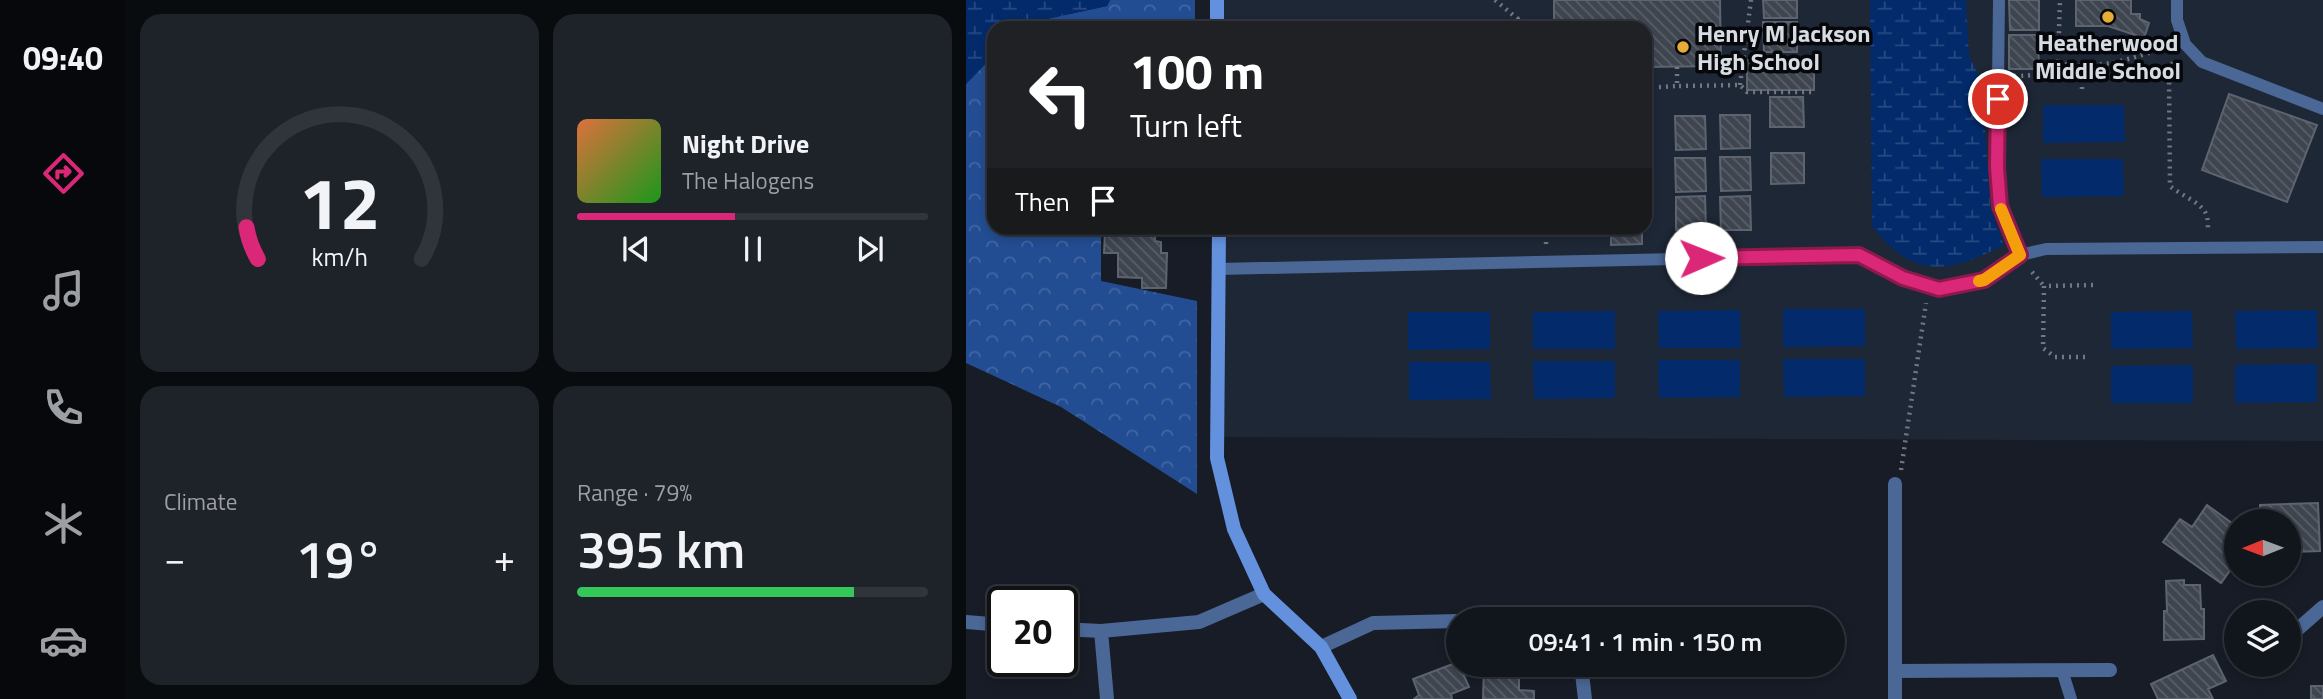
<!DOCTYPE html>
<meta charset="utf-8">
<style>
body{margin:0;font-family:"Titillium Web",sans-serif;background:#1e2229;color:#f1f3f6;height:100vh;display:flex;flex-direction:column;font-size:26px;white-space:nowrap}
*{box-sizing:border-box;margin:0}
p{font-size:23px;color:#9c9fa3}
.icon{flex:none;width:38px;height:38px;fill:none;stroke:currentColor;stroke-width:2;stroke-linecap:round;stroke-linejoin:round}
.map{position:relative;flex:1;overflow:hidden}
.panel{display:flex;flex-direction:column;gap:14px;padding:14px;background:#090c0f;width:840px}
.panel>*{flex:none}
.guide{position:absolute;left:21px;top:21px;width:665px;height:214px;border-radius:21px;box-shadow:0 4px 10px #0003,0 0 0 2px #30343b;background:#202124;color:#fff;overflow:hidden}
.needle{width:46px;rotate:269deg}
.controls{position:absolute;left:1258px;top:509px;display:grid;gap:14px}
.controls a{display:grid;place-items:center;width:77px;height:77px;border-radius:50%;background:#11151c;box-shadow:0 4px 10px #0003,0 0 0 2px #30343b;font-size:35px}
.speed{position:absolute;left:21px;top:586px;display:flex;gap:14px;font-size:35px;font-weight:700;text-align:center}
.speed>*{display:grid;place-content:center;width:91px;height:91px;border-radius:50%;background:#11151c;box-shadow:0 4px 10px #0003,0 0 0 2px #30343b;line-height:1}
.speed .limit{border:4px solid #111;border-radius:10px;background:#fff;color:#111}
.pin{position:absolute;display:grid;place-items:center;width:60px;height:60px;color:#fff;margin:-30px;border:4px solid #fff;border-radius:50%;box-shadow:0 2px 7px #0007}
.me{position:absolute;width:77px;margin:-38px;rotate:89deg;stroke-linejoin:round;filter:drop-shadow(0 0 5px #0008)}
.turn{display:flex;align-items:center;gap:24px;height:147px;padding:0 28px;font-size:32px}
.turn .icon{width:91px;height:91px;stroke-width:2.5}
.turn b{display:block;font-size:49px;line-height:60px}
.then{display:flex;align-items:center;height:66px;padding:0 28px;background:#0003;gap:14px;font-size:26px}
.big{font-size:52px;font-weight:600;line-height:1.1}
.panel .tile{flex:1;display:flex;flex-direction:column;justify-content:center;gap:10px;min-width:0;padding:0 24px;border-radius:21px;background:#1e2229}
.panel .dial{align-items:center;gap:0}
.dial svg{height:182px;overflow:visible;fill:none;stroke:#30343b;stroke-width:7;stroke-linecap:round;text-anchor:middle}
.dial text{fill:#f1f3f6;stroke:none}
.song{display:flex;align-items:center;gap:21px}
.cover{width:84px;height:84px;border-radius:10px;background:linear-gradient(135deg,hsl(20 70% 55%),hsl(120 70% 35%))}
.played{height:7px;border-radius:4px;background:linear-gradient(90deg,#db2777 45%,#30343b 45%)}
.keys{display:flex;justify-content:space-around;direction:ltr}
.heat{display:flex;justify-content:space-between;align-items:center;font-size:38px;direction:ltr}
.charge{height:10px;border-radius:5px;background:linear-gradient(90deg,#34c759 79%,#30343b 0)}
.panel .tiles{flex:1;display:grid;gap:14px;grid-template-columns:repeat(2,1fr)}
.trip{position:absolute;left:480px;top:607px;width:399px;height:70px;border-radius:35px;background:#11151c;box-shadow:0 4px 10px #0003,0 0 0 2px #30343b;font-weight:600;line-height:70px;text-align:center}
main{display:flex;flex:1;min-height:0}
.dock{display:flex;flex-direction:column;width:126px;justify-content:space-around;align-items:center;background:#07080b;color:#9c9fa3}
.dock .icon{width:49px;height:49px}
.dock .current{color:#db2777}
.dock b{font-size:32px;color:#f1f3f6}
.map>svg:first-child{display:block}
</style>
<main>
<nav class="dock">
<b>09:40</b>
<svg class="icon current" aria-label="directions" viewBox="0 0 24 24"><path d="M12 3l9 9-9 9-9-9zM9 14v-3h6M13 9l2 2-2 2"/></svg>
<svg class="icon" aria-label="music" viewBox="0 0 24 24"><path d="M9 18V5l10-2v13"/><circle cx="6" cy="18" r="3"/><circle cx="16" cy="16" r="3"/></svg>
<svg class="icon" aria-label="phone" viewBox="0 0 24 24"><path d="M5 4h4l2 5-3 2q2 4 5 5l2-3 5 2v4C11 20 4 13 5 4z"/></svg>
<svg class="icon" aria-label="climate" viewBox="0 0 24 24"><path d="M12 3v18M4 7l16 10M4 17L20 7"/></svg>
<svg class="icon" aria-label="car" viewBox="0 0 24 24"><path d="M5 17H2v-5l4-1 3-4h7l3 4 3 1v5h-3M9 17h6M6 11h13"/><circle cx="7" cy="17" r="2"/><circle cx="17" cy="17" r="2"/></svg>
</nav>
<section class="panel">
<div class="tiles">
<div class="tile dial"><svg viewBox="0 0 100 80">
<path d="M14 69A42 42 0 1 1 86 69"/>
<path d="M14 69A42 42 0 0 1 9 55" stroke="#db2777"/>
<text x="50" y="56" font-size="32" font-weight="700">12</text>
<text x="50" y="72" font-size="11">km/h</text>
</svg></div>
<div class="tile">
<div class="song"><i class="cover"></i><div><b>Night Drive</b><p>The Halogens</p></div></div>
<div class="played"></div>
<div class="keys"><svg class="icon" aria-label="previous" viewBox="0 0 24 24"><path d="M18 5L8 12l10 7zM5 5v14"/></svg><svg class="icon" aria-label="pause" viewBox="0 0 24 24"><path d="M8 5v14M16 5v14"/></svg><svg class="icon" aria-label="next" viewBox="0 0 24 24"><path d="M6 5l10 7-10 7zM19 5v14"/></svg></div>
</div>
<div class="tile"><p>Climate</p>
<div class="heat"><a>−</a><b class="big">19°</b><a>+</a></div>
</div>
<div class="tile"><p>Range · 79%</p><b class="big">395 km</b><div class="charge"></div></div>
</div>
</section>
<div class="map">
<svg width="1357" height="699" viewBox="0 0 1357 699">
<defs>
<pattern id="forest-crowns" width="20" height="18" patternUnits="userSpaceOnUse" patternTransform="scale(1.75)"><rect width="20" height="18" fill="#234d92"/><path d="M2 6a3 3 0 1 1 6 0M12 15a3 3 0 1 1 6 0" fill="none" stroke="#4266a1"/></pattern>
<pattern id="wetland-marsh" width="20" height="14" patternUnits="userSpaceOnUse" patternTransform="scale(1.75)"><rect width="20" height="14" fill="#032b6c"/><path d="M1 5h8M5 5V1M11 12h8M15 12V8" fill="none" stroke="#274981"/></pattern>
<pattern id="building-back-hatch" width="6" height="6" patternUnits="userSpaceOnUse" patternTransform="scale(1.75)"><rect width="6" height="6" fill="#3e454f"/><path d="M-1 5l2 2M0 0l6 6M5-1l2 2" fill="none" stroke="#595f68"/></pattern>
</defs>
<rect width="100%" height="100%" fill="#171c26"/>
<path fill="#1e2736" d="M251 0H1357V441L251 437 253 228H679V28H251Z"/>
<path fill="url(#forest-crowns)" d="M144 0H229V28H53L57 24 141 6Z
M28 55V228H135V281L231 301V494L95 407 0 363V84Z"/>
<path fill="url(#wetland-marsh)" d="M0 0H144L141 6 58 24 53 28H28V55L0 84Z
M904 0H1000L1003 56 1016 82 1024 207 1038 245C982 273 949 281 906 226Z"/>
<path fill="#032b6c" d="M1077 105H1158L1159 142 1077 143Z
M1075 159H1157L1158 196 1076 197Z
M817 309H899V346L817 347Z
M774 310 775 348H693L692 311Z
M1351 310 1352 348 1270 349 1269 311Z
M649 311V349H567V312Z
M1226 311 1227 348 1145 349V312Z
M442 312H524V349L442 350Z
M817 359H899V396L818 397Z
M692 360H774V397L693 398Z
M567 361H649V398L568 399Z
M443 362H524L525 399 443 400Z
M1351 364V402L1269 403V365Z
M1227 365V403H1145V366Z"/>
<path fill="url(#building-back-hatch)" stroke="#5d6470" stroke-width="2" d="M588 0H754L755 66 679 67V28H602V23L588 24Z
M797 0H831V18H798Z
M1043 0H1073V30H1044Z
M1110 0H1165V14H1174V19L1183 23 1178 38 1142 26H1110Z
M797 22H831V52H798Z
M1043 35H1072L1073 69H1043Z
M781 60H848V90H781Z
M1263 94 1351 125 1321 202 1236 170Z
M804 97H837L838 127H804Z
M754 115H784V148L755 149Z
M709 116H739L740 149 710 150Z
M805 153H838V183L805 184Z
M754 157H784L785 190 755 191Z
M709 158H739L740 191 710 192Z
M739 196 740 229 710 230V197Z
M784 196 785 230H755L754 197Z
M645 228H676V244L645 245Z
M139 231H189V241L195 242V253H201L200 288H176V278L152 277V253H138Z
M1352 503 1354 551 1327 552V544H1323V522H1294V505Z
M1241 505 1270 526V536L1258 553 1270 562 1255 583 1197 542 1214 519 1226 527Z
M1218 580V585H1234L1235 609H1238V639L1198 640V611H1201L1200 581Z
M1247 655 1260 681 1242 689 1247 699H1192L1185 684Z
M492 662 503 687 485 694 486 699H448L453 695 447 679Z
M518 665H553V690L568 691V699H517Z
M1345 686H1357V699H1345Z"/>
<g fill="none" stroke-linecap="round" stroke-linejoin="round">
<path stroke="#737780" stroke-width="4.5" stroke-dasharray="2 5" stroke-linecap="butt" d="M529 0 552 19 553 27
M553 26 602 27
M1207 62 1203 76 1204 186C1214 195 1235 202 1240 214 1242 218 1242 226 1242 231
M1092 63C1135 70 1159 60 1199 48
M711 67V86L774 85 781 92H846
M1048 76C1066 76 1078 75 1092 63L1094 0
M774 85 785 0
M679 88 711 86
M1116 89V67
M580 228V246
M1066 272 1078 286
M1119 357H1089L1077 348 1078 286 1129 285
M935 470 960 303"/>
<path stroke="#4a6796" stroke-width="12" d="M1033 0 1031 167 1034 206 1054 255
M1211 0V20L1219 44 1236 62 1357 109
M253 269 893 255 937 278 973 289 1018 280 1054 255 1080 249 1357 247
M1096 670 1105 699"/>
<path stroke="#4a6796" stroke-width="14" d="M929 484V699
M553 620H576
M0 622 37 625
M96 629 135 631 233 622 298 594
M135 631 141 699
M1324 636 1357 607
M355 647 407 623 492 621
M615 665 619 699
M929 671 1144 670"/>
<path stroke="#6391de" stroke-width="14" d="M251 0V28
M253 228 251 458 268 529 298 594 355 647 384 699"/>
</g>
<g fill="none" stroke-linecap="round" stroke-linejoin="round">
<defs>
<path id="route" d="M735 258 893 255 937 278 973 289 1018 280 1054 255 1034 206 1031 167 1032 99"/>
</defs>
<use href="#route" stroke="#8e194d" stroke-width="18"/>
<use href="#route" stroke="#db2777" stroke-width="12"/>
<path stroke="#f59e0b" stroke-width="12" d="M1013 281 1018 280 1054 255 1035 209"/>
</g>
<g fill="#e7ac37" stroke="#05070a" stroke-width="2.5">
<circle cx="1142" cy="17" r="7"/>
<circle cx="717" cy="47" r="7"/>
</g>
<g text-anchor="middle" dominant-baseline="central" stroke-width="7" stroke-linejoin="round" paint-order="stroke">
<g font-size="24" font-weight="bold" fill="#d7dbe2" stroke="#05070a" text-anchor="start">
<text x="731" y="33">Henry M Jackson<tspan x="731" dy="28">High School</tspan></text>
<text x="1142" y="42" text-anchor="middle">Heatherwood<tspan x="1142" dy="28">Middle School</tspan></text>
</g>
</g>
</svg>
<div class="controls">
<a><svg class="needle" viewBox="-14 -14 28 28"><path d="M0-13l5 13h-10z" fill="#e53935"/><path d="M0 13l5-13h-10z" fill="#9c9fa3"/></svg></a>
<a><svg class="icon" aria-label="layers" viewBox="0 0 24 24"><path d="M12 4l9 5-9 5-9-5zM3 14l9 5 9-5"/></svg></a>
</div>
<div class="speed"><div class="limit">20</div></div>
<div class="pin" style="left:1032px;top:99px;background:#d93025"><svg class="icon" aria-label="arrive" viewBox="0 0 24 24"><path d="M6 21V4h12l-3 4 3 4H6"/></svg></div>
<svg class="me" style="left:735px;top:258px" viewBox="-20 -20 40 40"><circle r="19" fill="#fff"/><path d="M0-13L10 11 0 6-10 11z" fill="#db2777"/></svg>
<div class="trip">09:41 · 1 min · 150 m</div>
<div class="guide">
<div class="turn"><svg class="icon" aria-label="left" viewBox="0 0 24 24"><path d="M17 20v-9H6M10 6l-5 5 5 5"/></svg><div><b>100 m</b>Turn left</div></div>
<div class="then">Then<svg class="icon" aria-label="arrive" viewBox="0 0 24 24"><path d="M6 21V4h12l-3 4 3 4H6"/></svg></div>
</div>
</div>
</main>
